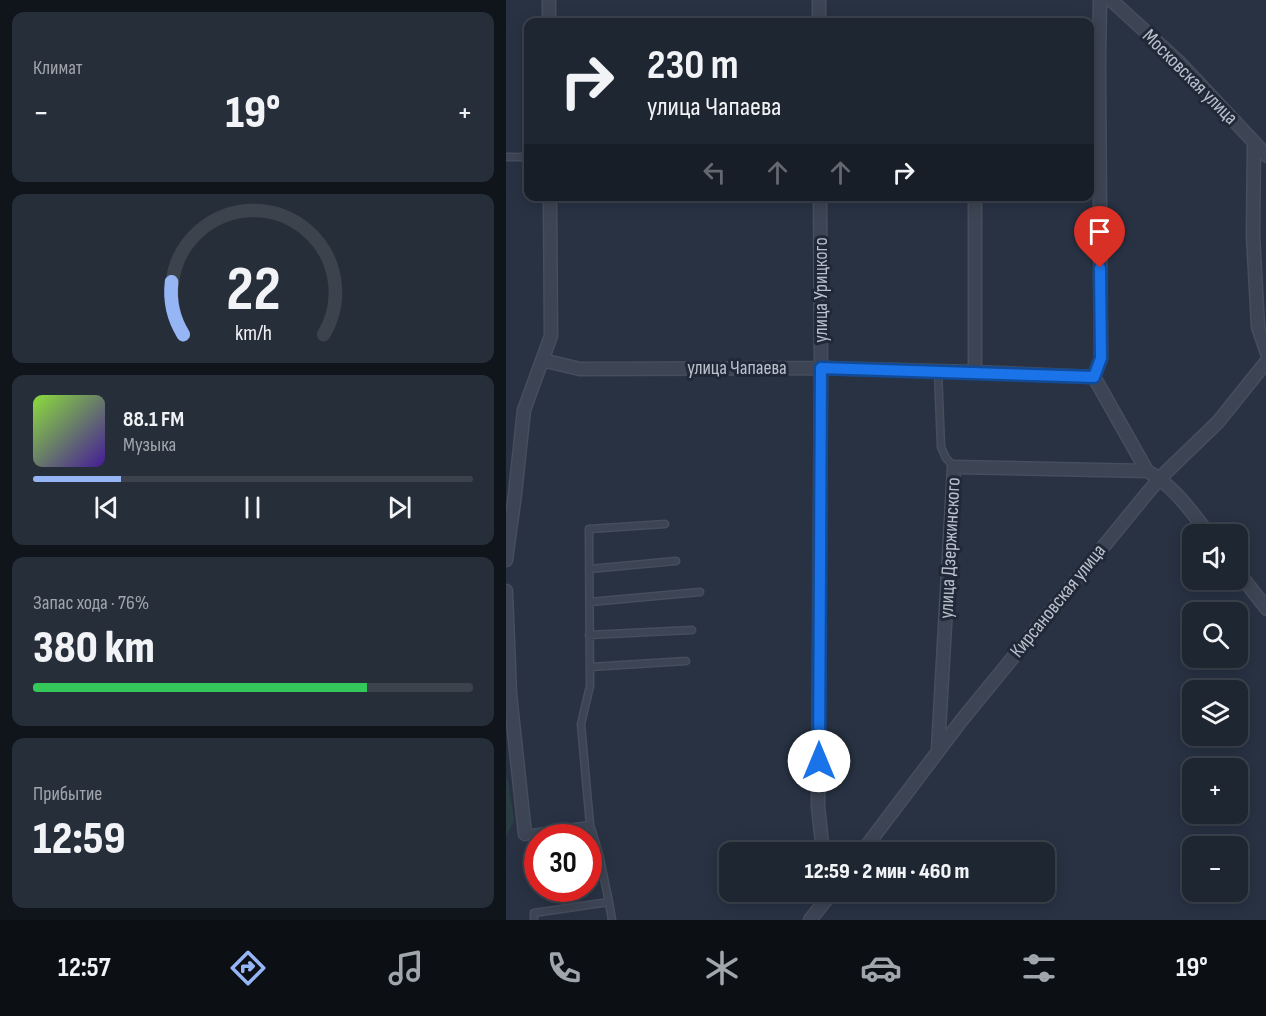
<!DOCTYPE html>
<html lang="ru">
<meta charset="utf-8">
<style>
body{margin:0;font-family:"Sofia Sans Condensed",sans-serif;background:#262e3a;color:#f1f3f6;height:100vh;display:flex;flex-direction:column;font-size:22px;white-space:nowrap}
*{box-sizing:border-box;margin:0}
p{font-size:20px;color:#a1a5ac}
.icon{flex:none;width:33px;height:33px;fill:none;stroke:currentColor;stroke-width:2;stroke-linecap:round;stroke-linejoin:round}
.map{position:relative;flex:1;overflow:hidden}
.drawer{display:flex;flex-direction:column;gap:12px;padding:12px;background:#10151c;width:506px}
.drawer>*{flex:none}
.hud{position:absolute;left:18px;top:18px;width:570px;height:183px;border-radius:12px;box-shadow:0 3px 15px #0003,0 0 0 2px #3c434d;background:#1e2632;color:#f1f3f6;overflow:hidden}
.fabs{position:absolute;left:676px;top:524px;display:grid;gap:12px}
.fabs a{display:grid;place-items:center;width:66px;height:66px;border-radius:12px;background:#1e2632;box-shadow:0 3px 15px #0003,0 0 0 2px #3c434d;font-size:30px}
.speed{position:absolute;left:18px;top:824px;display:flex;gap:12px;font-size:30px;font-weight:700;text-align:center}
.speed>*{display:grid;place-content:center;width:78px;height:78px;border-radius:50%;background:#1e2632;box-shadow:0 3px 15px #0003,0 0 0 2px #3c434d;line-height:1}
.speed .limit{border:9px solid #d22;background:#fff;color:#111}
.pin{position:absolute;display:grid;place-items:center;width:51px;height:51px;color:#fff;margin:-62px -26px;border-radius:50% 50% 50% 0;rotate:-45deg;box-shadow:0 0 6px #0007}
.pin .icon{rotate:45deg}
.me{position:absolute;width:66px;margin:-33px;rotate:0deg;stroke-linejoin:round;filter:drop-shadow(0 0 4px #0008)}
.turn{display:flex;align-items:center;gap:21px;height:126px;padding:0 24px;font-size:27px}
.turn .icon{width:78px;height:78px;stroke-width:2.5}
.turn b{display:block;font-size:42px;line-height:51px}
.lanes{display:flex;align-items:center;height:57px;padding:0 24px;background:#0003;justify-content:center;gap:30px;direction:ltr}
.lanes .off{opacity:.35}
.big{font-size:45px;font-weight:800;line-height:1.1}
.drawer .widget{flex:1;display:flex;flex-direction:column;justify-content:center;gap:9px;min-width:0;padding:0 21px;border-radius:12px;background:#262e3a}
.drawer .dial{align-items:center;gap:0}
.dial svg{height:156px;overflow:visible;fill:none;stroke:#3c434d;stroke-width:7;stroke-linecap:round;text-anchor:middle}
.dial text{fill:#f1f3f6;stroke:none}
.song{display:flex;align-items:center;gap:18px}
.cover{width:72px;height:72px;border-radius:9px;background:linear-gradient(135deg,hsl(90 70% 55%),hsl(260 70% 35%))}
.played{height:6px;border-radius:3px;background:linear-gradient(90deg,#96b5f5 20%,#3c434d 20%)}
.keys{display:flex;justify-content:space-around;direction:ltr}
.heat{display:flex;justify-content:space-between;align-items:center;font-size:33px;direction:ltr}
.charge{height:9px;border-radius:4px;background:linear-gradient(90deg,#34c759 76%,#3c434d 0)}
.trip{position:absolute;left:213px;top:842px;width:336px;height:60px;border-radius:12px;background:#1e2632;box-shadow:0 3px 15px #0003,0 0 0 2px #3c434d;font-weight:800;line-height:60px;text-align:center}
.tab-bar{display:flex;height:96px;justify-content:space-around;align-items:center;background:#0c0f14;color:#a1a5ac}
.tab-bar .icon{width:42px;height:42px}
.tab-bar .selected{color:#96b5f5}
.tab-bar b{font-size:27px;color:#f1f3f6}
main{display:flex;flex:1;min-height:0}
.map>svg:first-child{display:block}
</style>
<main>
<section class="drawer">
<div class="widget"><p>Климат</p>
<div class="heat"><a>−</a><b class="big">19°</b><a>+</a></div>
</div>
<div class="widget dial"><svg viewBox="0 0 100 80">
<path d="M14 69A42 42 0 1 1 86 69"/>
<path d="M14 69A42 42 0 0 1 8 42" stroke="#96b5f5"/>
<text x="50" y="56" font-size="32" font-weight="700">22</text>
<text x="50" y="72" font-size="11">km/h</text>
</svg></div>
<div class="widget">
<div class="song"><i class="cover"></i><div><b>88.1 FM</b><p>Музыка</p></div></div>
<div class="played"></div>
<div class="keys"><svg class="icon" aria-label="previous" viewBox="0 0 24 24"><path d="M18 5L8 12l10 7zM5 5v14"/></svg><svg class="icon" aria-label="pause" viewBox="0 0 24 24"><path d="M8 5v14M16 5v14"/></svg><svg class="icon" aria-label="next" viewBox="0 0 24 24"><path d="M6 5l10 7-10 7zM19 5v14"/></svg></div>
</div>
<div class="widget"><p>Запас хода · 76%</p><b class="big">380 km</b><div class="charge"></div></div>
<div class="widget"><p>Прибытие</p><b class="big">12:59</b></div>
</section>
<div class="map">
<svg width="761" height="920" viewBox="0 0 761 920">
<rect width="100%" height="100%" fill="#283243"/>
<path fill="#2a3f44" d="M0 776 2 780 8 821 0 836Z"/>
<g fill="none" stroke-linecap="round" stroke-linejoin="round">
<defs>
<path id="lane" d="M0 157H22
M432 371 435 447 440 458 448 467
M83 569 170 561
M84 602 194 592
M83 635 186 630
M84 667 180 661
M19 834 84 825
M103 902 106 920
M28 920V913L103 902 93 854 84 825 75 724 84 686 83 529 159 524"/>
<path id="street" d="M43 0V22
M313 0V22
M605 0 674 63 761 156
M748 143 747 235 752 327 761 353
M314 196 315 368 312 807 317 852
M36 360 74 369 315 368 469 372 588 377
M469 372V196
M588 377 595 358 593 65 594 0
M588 377 641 471C668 486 684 510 703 534
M0 560 9 494 18 410 45 336 44 196
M732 572 761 609
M0 591 4 694 19 834
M432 749 448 467 641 471
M356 852 455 721 638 497 654 478 712 422 761 361
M304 920 327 891"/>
</defs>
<use href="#lane" stroke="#464d5c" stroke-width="9"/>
<use href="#street" stroke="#464d5c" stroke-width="15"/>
<use href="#lane" stroke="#3d4453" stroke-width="6"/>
<use href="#street" stroke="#3d4453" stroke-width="12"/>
</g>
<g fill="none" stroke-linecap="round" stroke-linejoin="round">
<defs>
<path id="route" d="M313 761 315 368 588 377 595 358 594 268"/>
</defs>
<use href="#route" stroke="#114b97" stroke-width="15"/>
<use href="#route" stroke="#1a73e8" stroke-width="10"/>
</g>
<g text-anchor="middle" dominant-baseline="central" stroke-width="6" stroke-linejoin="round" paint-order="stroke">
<g font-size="20" fill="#bac0cc" stroke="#212938">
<text transform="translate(684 77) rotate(45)">Московская улица</text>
<text transform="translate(315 290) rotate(-90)">улица Урицкого</text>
<text x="231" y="368">улица Чапаева</text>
<text transform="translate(444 548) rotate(-87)">улица Дзержинского</text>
<text transform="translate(552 601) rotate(-51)">Кирсановская улица</text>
</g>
</g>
</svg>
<div class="fabs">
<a><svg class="icon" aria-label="sound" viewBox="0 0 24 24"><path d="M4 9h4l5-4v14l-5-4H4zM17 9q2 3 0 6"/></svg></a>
<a><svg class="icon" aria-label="search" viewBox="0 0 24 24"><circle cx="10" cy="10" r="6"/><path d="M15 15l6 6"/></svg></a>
<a><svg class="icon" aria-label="layers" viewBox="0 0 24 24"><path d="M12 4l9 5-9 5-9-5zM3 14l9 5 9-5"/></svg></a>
<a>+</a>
<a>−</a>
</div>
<div class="speed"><div class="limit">30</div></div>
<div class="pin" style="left:594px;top:268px;background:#d93025"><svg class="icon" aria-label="arrive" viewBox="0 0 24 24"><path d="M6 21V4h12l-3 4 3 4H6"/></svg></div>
<svg class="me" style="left:313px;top:761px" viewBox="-20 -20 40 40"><circle r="19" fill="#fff"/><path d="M0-13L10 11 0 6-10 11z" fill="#1a73e8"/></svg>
<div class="trip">12:59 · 2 мин · 460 m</div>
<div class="hud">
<div class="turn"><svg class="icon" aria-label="right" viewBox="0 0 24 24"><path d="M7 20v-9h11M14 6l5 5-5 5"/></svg><div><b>230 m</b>улица Чапаева</div></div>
<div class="lanes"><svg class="icon off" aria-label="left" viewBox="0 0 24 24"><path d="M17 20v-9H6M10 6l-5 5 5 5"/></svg><svg class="icon off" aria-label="ahead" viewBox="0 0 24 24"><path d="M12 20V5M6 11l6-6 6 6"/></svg><svg class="icon off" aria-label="ahead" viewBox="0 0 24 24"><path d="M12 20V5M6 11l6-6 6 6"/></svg><svg class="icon" aria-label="right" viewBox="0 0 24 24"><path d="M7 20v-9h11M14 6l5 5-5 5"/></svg></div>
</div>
</div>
</main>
<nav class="tab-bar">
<b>12:57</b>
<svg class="icon selected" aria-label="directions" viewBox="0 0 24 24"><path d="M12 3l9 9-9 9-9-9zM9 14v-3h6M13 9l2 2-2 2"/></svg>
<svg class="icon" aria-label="music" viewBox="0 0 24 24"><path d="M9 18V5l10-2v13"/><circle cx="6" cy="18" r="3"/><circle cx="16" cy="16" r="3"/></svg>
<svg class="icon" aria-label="phone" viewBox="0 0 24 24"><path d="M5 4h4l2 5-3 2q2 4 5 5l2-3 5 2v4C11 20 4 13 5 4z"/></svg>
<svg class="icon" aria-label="climate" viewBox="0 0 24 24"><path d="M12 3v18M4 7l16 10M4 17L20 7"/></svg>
<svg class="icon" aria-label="car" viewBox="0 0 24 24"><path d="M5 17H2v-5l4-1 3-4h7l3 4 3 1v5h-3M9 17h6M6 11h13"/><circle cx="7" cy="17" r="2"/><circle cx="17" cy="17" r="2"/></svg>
<svg class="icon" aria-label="filters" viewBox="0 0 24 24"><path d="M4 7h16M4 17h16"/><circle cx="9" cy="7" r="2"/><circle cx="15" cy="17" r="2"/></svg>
<b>19°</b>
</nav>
